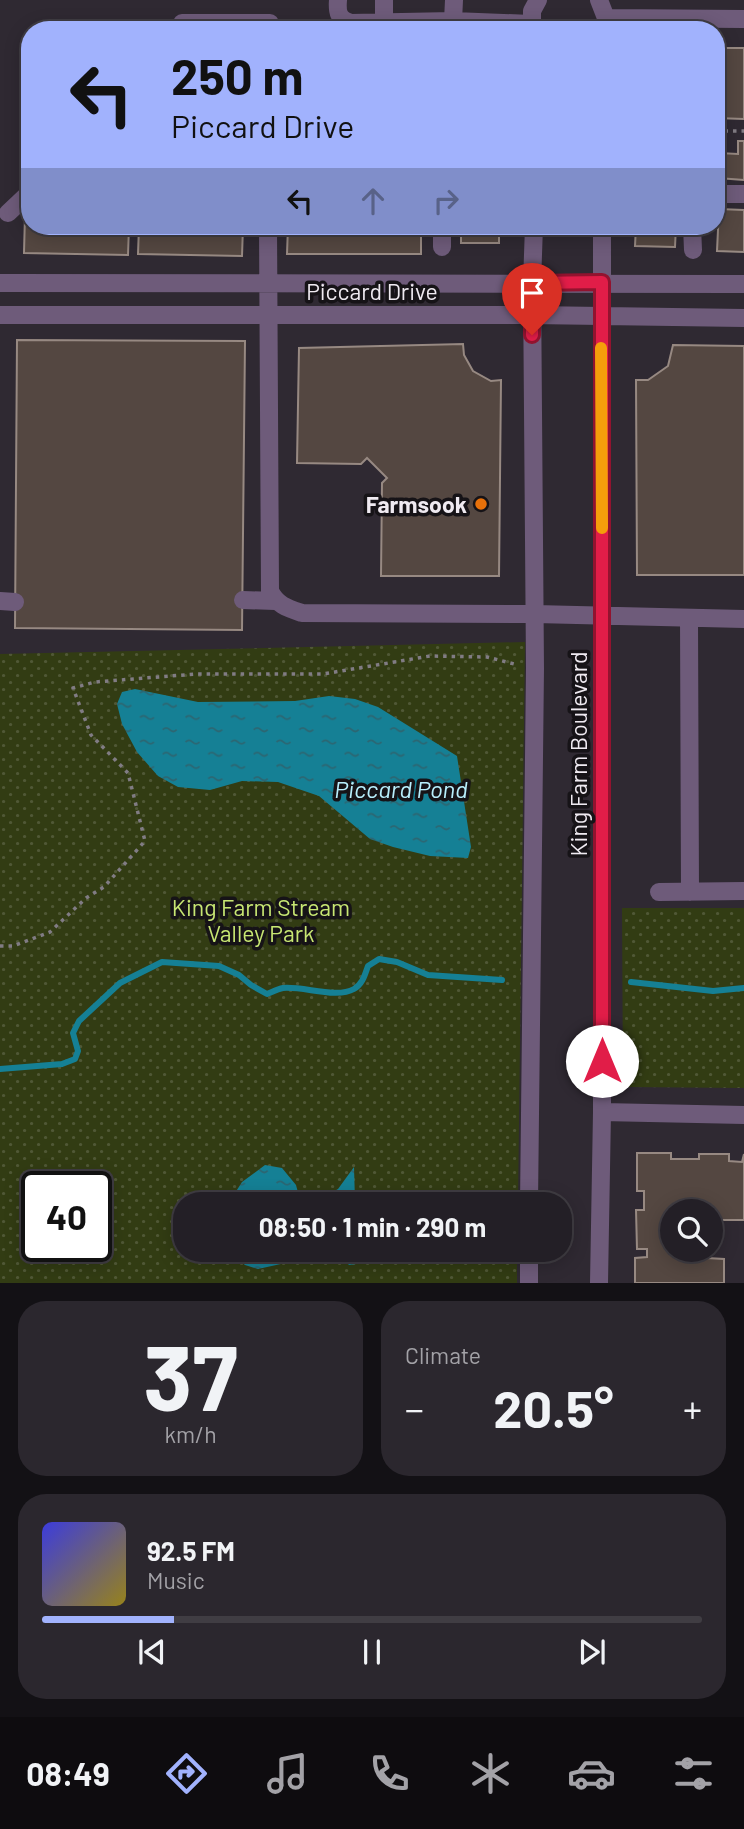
<!DOCTYPE html>
<meta charset="utf-8">
<style>
body{margin:0;font-family:Barlow,sans-serif;background:#2b272e;color:#f1f3f6;height:100vh;display:flex;flex-direction:column;font-size:26px;white-space:nowrap}
*{box-sizing:border-box;margin:0}
p{font-size:23px;color:#a3a2a7}
.icon{flex:none;width:38px;height:38px;fill:none;stroke:currentColor;stroke-width:2;stroke-linecap:round;stroke-linejoin:round}
.map{position:relative;height:1283px;overflow:hidden}
.side{display:flex;flex-direction:column;gap:18px;padding:18px;background:#131115;flex:1}
.side>*{flex:none}
.hud{position:absolute;left:21px;top:21px;width:704px;height:214px;border-radius:28px;box-shadow:0 4px 18px #0003,0 0 0 2px #403d43;background:#a1b2fd;color:#111;overflow:hidden}
.buttons{position:absolute;left:660px;top:1199px;display:grid;gap:14px}
.buttons a{display:grid;place-items:center;width:63px;height:63px;border-radius:50%;background:#231f26;box-shadow:0 4px 18px #0003,0 0 0 2px #403d43;font-size:35px}
.speed{position:absolute;left:21px;top:1171px;display:flex;gap:14px;font-size:35px;font-weight:700;text-align:center}
.speed>*{display:grid;place-content:center;width:91px;height:91px;border-radius:50%;background:#231f26;box-shadow:0 4px 18px #0003,0 0 0 2px #403d43;line-height:1}
.speed .limit{border:4px solid #111;border-radius:10px;background:#fff;color:#111}
.pin{position:absolute;display:grid;place-items:center;width:60px;height:60px;color:#fff;margin:-72px -30px;border-radius:50% 50% 50% 0;rotate:-45deg;box-shadow:0 0 7px #0007}
.pin .icon{rotate:45deg}
.me{position:absolute;width:77px;margin:-38px;rotate:0deg;stroke-linejoin:round;filter:drop-shadow(0 0 5px #0008)}
.turn{display:flex;align-items:center;gap:24px;height:147px;padding:0 35px;font-size:32px}
.turn .icon{width:91px;height:91px;stroke-width:2.5}
.turn b{display:block;font-size:49px;line-height:60px}
.lanes{display:flex;align-items:center;height:66px;padding:0 35px;background:#0003;justify-content:center;gap:35px;direction:ltr}
.lanes .off{opacity:.35}
.big{font-size:52px;font-weight:700;line-height:1.1}
.side .widget{flex:1;display:flex;flex-direction:column;justify-content:center;gap:10px;min-width:0;padding:0 24px;border-radius:28px;background:#2b272e}
.side .dial{align-items:center;gap:0}
.dial b{font-size:91px;line-height:1}
.song{display:flex;align-items:center;gap:21px}
.cover{width:84px;height:84px;border-radius:10px;background:linear-gradient(135deg,hsl(240 70% 55%),hsl(50 70% 35%))}
.played{height:7px;border-radius:4px;background:linear-gradient(90deg,#a1b2fd 20%,#403d43 20%)}
.keys{display:flex;justify-content:space-around;direction:ltr}
.heat{display:flex;justify-content:space-between;align-items:center;font-size:38px;direction:ltr}
.side .tiles{flex:1;display:grid;gap:18px;grid-template-columns:1fr 1fr}
.widget:last-child{grid-column:span 2}
.trip{position:absolute;left:173px;top:1192px;width:399px;height:70px;border-radius:28px;background:#231f26;box-shadow:0 4px 18px #0003,0 0 0 2px #403d43;font-weight:700;line-height:70px;text-align:center}
.tabs{display:flex;height:112px;justify-content:space-around;align-items:center;background:#0e0c0f;color:#a3a2a7}
.tabs .icon{width:49px;height:49px}
.tabs .on{color:#a1b2fd}
.tabs b{font-size:32px;color:#f1f3f6}
.map>svg:first-child{display:block}
</style>
<div class="map">
<svg width="744" height="1283" viewBox="0 0 744 1283">
<defs>
<pattern id="park-dots" width="8" height="8" patternUnits="userSpaceOnUse" patternTransform="scale(1.75)"><rect width="8" height="8" fill="#323c13"/><path d="M2 2h.1M6 6h.1" fill="none" stroke="#505836" stroke-width="1.8" stroke-linecap="round"/></pattern>
<pattern id="water-ripples" width="26" height="14" patternUnits="userSpaceOnUse" patternTransform="scale(1.75)"><rect width="26" height="14" fill="#158095"/><path d="M2 4q2-2 4 0t4 0M15 11q2-2 4 0t4 0" fill="none" stroke="#2c6672"/></pattern>
</defs>
<rect width="100%" height="100%" fill="#2f2932"/>
<path fill="url(#park-dots)" fill-rule="evenodd" d="M525 642 518 1204H186V1250H517V1283H0V654ZM37 1186H96V1246H37Z
M622 908H744V1088L623 1087Z"/>
<path fill="url(#water-ripples)" d="M135 689 198 702 295 701 329 696 355 699 378 707 457 756 471 847 468 858 430 856 393 847 370 839 319 796 278 782 242 781 210 790 178 787 158 776 137 752 122 724 117 704 122 692Z
M265 1165 282 1168 296 1185 300 1200 310 1204H228L242 1182Z
M354 1167 355 1201 358 1204H318L320 1199 338 1189Z
M228 1250H416L414 1257 395 1263 372 1259 363 1263 349 1265 339 1254 313 1262 299 1260 258 1269 245 1265Z"/>
<g fill="none" stroke-linecap="round" stroke-linejoin="round">
<path stroke="#158095" stroke-width="6" d="M631 982 713 991 744 988
M0 1069 62 1064 75 1059 78 1051 73 1033 79 1021 120 983 162 962 219 966 239 975 251 985 267 994C272 992 278 989 283 988 304 986 336 999 354 989 363 984 365 974 368 966L379 959 397 962 428 975 502 980"/>
</g>
<path fill="#544741" stroke="#978982" stroke-width="2" d="M716 48H744V119L716 118Z
M738 141H744V180L718 178 719 153 738 154Z
M719 209 744 210V252L717 251Z
M25 215H30V226H129L128 255 24 253Z
M139 226H243L242 256 138 254Z
M288 226H421V254H287Z
M461 226H499V243H461Z
M636 226H676L675 247 635 246Z
M17 340 245 341 242 630 15 628Z
M463 344 464 355 473 371 491 381 501 380 499 576H381L382 483 387 478 367 458 361 464 297 463 299 348Z
M673 345 744 346V575H637L636 380H648L668 366Z
M637 1153H671V1159H699V1154H729V1161L742 1162 744 1154V1220H710V1211H672V1250H707V1258L724 1259V1283H635V1258L647 1257V1249H637L636 1210H644V1191H637Z"/>
<g fill="none" stroke-linecap="round" stroke-linejoin="round">
<path stroke="#817c84" stroke-width="3.5" stroke-dasharray="3.5 5" stroke-linecap="butt" d="M716 131H744
M0 946H13L50 932 86 898 104 887 145 841 128 773 91 735 73 688 95 682 196 674H323L430 656 487 657 518 665"/>
<path stroke="#6e5b7a" stroke-width="18" d="M338 0C337 12 338 19 351 23L453 21 531 24
M384 0V21
M599 0 606 18V30
M606 18 744 19
M453 21 454 0
M182 23H270V30
M532 30V11L538 0
M716 194H744
M8 213 26 196H30
M268 226 270 591C277 605 287 608 302 613L535 614 744 619
M442 226V247
M692 226 693 250
M0 283 744 284
M0 315H532L744 318
M243 600 275 601
M0 601 15 602
M689 618 690 892
M659 892 744 891
M602 1112 744 1115
M529 1204 535 668 532 283 534 226
M529 1283V1250
M599 1283 602 1112V226"/>
</g>
<g fill="none" stroke-linecap="round" stroke-linejoin="round">
<defs>
<path id="route" d="M532 335V283L602 282V1061"/>
</defs>
<use href="#route" stroke="#92132f" stroke-width="18"/>
<use href="#route" stroke="#e11d48" stroke-width="12"/>
<path stroke="#f59e0b" stroke-width="12" d="M601 348 602 528"/>
</g>
<circle fill="#e8710a" stroke="#161317" stroke-width="2.5" cx="481" cy="504" r="7"/>
<g text-anchor="middle" dominant-baseline="central" stroke-width="7" stroke-linejoin="round" paint-order="stroke">
<g font-size="23" fill="#efeaf1" stroke="#161317">
<text x="372" y="291">Piccard Drive</text>
<text transform="translate(578 754) rotate(-90)">King Farm Boulevard</text>
</g>
<g font-size="23" font-weight="bold" fill="#efeaf1" stroke="#161317" text-anchor="end">
<text x="467" y="504">Farmsook</text>
</g>
<g font-size="23" fill="#c8e773" stroke="#161317">
<text x="261" y="907">King Farm Stream<tspan x="261" dy="26">Valley Park</tspan></text>
</g>
<g font-size="24" font-style="italic" fill="#b8effd" stroke="#161317">
<text x="401" y="788">Piccard Pond</text>
</g>
</g>
</svg>
<div class="buttons">
<a><svg class="icon" aria-label="search" viewBox="0 0 24 24"><circle cx="10" cy="10" r="6"/><path d="M15 15l6 6"/></svg></a>
</div>
<div class="speed"><div class="limit">40</div></div>
<div class="pin" style="left:532px;top:335px;background:#d93025"><svg class="icon" aria-label="arrive" viewBox="0 0 24 24"><path d="M6 21V4h12l-3 4 3 4H6"/></svg></div>
<svg class="me" style="left:602px;top:1061px" viewBox="-20 -20 40 40"><circle r="19" fill="#fff"/><path d="M0-13L10 11 0 6-10 11z" fill="#e11d48"/></svg>
<div class="trip">08:50 · 1 min · 290 m</div>
<div class="hud">
<div class="turn"><svg class="icon" aria-label="left" viewBox="0 0 24 24"><path d="M17 20v-9H6M10 6l-5 5 5 5"/></svg><div><b>250 m</b>Piccard Drive</div></div>
<div class="lanes"><svg class="icon" aria-label="left" viewBox="0 0 24 24"><path d="M17 20v-9H6M10 6l-5 5 5 5"/></svg><svg class="icon off" aria-label="ahead" viewBox="0 0 24 24"><path d="M12 20V5M6 11l6-6 6 6"/></svg><svg class="icon off" aria-label="right" viewBox="0 0 24 24"><path d="M7 20v-9h11M14 6l5 5-5 5"/></svg></div>
</div>
</div>
<section class="side">
<div class="tiles">
<div class="widget dial"><b>37</b><p>km/h</p></div>
<div class="widget"><p>Climate</p>
<div class="heat"><a>−</a><b class="big">20.5°</b><a>+</a></div>
</div>
<div class="widget">
<div class="song"><i class="cover"></i><div><b>92.5 FM</b><p>Music</p></div></div>
<div class="played"></div>
<div class="keys"><svg class="icon" aria-label="previous" viewBox="0 0 24 24"><path d="M18 5L8 12l10 7zM5 5v14"/></svg><svg class="icon" aria-label="pause" viewBox="0 0 24 24"><path d="M8 5v14M16 5v14"/></svg><svg class="icon" aria-label="next" viewBox="0 0 24 24"><path d="M6 5l10 7-10 7zM19 5v14"/></svg></div>
</div>
</div>
</section>
<nav class="tabs">
<b>08:49</b>
<svg class="icon on" aria-label="directions" viewBox="0 0 24 24"><path d="M12 3l9 9-9 9-9-9zM9 14v-3h6M13 9l2 2-2 2"/></svg>
<svg class="icon" aria-label="music" viewBox="0 0 24 24"><path d="M9 18V5l10-2v13"/><circle cx="6" cy="18" r="3"/><circle cx="16" cy="16" r="3"/></svg>
<svg class="icon" aria-label="phone" viewBox="0 0 24 24"><path d="M5 4h4l2 5-3 2q2 4 5 5l2-3 5 2v4C11 20 4 13 5 4z"/></svg>
<svg class="icon" aria-label="climate" viewBox="0 0 24 24"><path d="M12 3v18M4 7l16 10M4 17L20 7"/></svg>
<svg class="icon" aria-label="car" viewBox="0 0 24 24"><path d="M5 17H2v-5l4-1 3-4h7l3 4 3 1v5h-3M9 17h6M6 11h13"/><circle cx="7" cy="17" r="2"/><circle cx="17" cy="17" r="2"/></svg>
<svg class="icon" aria-label="filters" viewBox="0 0 24 24"><path d="M4 7h16M4 17h16"/><circle cx="9" cy="7" r="2"/><circle cx="15" cy="17" r="2"/></svg>
</nav>
